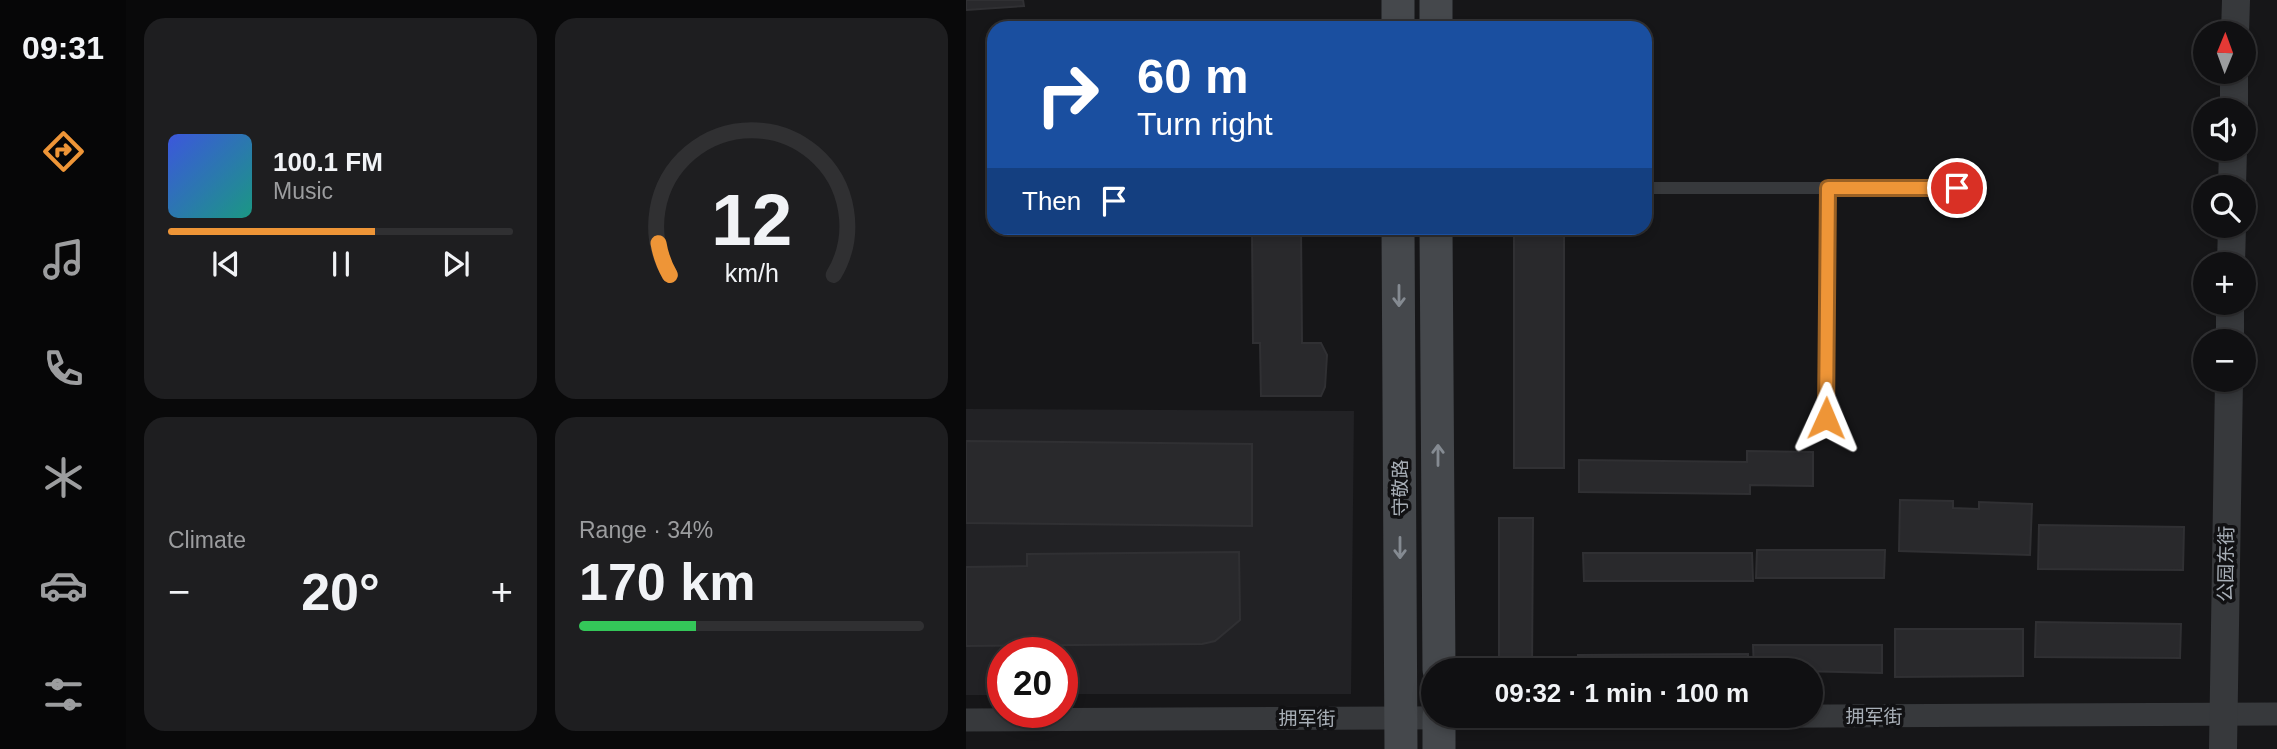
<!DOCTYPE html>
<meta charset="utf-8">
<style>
body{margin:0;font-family:Helvetica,"Noto Sans SC",sans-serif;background:#1e1e20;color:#f1f3f6;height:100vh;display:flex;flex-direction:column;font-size:26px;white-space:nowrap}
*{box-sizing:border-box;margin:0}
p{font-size:23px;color:#9c9d9f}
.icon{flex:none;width:38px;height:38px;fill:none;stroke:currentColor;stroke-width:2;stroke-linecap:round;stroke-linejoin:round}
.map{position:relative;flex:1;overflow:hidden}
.side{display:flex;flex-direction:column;gap:18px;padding:18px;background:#09090a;width:840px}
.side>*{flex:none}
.top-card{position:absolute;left:21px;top:21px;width:665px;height:214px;border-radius:21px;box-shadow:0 4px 10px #0003,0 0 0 2px #303032;background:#1a4fa0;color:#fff;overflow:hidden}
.needle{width:46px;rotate:1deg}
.tools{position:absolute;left:1227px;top:21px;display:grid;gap:14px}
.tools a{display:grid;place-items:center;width:63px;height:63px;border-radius:50%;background:#101012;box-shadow:0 4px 10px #0003,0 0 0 2px #303032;font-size:35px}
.speed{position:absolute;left:21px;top:637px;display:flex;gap:14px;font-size:35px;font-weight:700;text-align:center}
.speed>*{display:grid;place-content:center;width:91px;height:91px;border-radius:50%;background:#101012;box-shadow:0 4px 10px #0003,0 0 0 2px #303032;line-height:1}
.speed .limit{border:10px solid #d22;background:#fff;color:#111}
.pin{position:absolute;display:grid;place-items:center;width:60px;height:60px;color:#fff;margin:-30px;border:4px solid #fff;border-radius:50%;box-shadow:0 2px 7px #0007}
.me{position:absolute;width:77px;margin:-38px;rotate:1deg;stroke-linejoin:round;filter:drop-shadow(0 0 5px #0008)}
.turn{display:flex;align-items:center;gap:24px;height:147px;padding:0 35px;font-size:32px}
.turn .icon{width:91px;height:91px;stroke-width:2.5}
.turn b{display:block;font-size:49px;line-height:60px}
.then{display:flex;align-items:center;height:66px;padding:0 35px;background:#0003;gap:14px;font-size:26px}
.big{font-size:52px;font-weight:800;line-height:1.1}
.side .card{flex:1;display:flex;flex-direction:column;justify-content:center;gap:10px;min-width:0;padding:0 24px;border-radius:21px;background:#1e1e20}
.side .dial{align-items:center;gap:0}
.dial svg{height:182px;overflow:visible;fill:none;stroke:#303032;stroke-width:7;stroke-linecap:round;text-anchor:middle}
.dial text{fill:#f1f3f6;stroke:none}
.song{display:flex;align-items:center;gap:21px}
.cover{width:84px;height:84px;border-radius:10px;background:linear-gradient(135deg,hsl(230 70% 55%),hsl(170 70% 35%))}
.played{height:7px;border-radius:4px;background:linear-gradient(90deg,#ee9537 60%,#303032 60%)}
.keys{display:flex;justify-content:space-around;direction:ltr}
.heat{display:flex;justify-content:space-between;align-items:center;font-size:38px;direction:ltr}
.charge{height:10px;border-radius:5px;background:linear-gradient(90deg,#34c759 34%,#303032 0)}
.side .tiles{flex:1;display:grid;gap:18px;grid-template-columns:repeat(2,1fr)}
.trip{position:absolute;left:455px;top:658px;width:402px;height:70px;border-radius:35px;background:#101012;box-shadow:0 4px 10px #0003,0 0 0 2px #303032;font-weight:800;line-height:70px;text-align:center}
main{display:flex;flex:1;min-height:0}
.tabs{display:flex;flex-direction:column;width:126px;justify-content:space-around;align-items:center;background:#060607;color:#9c9d9f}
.tabs .icon{width:49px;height:49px}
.tabs .selected{color:#ee9537}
.tabs b{font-size:32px;color:#f1f3f6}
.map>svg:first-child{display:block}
</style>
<main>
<nav class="tabs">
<b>09:31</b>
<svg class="icon selected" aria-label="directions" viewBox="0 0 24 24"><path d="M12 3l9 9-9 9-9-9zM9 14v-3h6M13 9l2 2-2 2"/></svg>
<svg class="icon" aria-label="music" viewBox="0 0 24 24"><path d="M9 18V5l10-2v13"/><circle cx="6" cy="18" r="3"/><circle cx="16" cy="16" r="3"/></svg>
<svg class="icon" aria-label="phone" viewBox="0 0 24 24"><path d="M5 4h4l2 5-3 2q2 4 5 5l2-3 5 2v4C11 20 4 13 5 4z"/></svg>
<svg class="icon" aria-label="climate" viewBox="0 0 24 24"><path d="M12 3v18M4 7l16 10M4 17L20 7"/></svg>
<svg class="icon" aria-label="car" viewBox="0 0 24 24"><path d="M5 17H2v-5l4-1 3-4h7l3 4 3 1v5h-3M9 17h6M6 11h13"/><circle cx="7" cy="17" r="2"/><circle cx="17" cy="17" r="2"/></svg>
<svg class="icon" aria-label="filters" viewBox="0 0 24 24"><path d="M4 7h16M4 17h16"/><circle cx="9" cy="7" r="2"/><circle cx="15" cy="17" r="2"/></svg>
</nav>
<section class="side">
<div class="tiles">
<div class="card">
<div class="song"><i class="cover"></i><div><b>100.1 FM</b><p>Music</p></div></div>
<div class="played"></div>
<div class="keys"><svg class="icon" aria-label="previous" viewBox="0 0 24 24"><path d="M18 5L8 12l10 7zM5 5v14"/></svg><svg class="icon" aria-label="pause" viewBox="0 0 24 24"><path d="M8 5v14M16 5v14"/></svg><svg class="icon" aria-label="next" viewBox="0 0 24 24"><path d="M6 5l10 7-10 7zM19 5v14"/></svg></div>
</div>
<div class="card dial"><svg viewBox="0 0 100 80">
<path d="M14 69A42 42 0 1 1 86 69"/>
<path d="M14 69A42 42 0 0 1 9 55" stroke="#ee9537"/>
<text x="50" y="56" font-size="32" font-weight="700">12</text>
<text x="50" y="72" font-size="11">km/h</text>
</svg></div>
<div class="card"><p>Climate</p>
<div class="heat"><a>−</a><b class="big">20°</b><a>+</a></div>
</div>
<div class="card"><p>Range · 34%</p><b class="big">170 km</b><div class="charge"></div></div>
</div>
</section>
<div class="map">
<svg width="1311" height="749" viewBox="0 0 1311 749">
<rect width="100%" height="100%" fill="#161618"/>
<path fill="#222225" d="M0 409 388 411 385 694H96V653H37V695H0Z"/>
<path fill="#29292c" stroke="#303033" stroke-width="2" d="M0 0H57L58 6 0 10Z
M286 228H335L336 343H355L361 355 359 387 355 396H295L294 343H287Z
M548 228H598V468H548Z
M0 441 286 444V526L0 523Z
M781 451 847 452V486L784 485V494L613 492V460L781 462Z
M934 500 987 501V508L1013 509V502L1066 504 1064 555 933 551Z
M533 518H567L566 670H533Z
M1073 525 1218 527 1217 570 1072 569Z
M791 550H919L918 578H790Z
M273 552 274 620 249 641 236 644 0 646V567L61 566V554Z
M617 553H786L787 581H618Z
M1070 622 1215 624 1214 658 1069 657Z
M929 629H1057V676L929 677Z
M787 645H916V673L788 670Z
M782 654V670H612V655Z"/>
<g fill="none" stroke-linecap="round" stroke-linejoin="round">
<path stroke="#37393c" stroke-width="12" d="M679 188H991
M860 418 862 188"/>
<path stroke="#37393c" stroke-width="23" d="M0 720 1311 714"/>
<path stroke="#37393c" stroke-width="28" d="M1269 33 1270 0
M1268 110V72
M1266 187 1267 149
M1265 264 1266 226
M1264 341V303
M1257 749 1263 380"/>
<path stroke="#45484c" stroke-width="33" d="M432 0V28
M470 0V28
M432 228 435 749
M470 228 473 670
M473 716V749"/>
</g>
<defs><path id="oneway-shaft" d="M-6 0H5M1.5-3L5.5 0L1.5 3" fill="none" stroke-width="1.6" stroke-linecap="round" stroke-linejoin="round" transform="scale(1.75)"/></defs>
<g stroke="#858b92">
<use href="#oneway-shaft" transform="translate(433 296) rotate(90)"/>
<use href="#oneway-shaft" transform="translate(472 455) rotate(-90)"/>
<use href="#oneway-shaft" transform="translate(434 548) rotate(90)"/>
</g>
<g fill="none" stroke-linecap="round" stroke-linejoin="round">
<defs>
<path id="route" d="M860 418 862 188H991"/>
</defs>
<use href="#route" stroke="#9b6124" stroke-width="18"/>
<use href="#route" stroke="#ee9537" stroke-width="12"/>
</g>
<g text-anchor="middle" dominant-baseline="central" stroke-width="7" stroke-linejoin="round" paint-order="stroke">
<g font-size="19" fill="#a8afb7" stroke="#111113">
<text transform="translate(434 488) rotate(-90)">守敬路</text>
<text transform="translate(1260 564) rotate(-89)">公园东街</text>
<text x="908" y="716">拥军街</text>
<text x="341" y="718">拥军街</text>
</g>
</g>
</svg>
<div class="tools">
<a><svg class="needle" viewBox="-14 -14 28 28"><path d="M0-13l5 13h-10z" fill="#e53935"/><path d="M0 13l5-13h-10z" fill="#9c9d9f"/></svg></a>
<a><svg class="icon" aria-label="sound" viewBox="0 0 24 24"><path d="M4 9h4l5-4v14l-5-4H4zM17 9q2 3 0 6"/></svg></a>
<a><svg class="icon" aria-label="search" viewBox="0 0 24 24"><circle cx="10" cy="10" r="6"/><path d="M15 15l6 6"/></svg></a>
<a>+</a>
<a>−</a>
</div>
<div class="speed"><div class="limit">20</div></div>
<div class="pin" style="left:991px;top:188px;background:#d93025"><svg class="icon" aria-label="arrive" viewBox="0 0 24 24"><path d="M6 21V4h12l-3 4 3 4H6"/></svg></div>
<svg class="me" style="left:860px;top:418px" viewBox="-20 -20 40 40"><path d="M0-17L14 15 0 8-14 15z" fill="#ee9537" stroke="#fff" stroke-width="4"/></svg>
<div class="trip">09:32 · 1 min · 100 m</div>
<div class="top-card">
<div class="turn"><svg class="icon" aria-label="right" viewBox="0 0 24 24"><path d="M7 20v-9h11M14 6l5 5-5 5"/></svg><div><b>60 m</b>Turn right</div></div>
<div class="then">Then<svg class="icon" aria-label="arrive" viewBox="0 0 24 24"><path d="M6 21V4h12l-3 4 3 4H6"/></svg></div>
</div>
</div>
</main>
